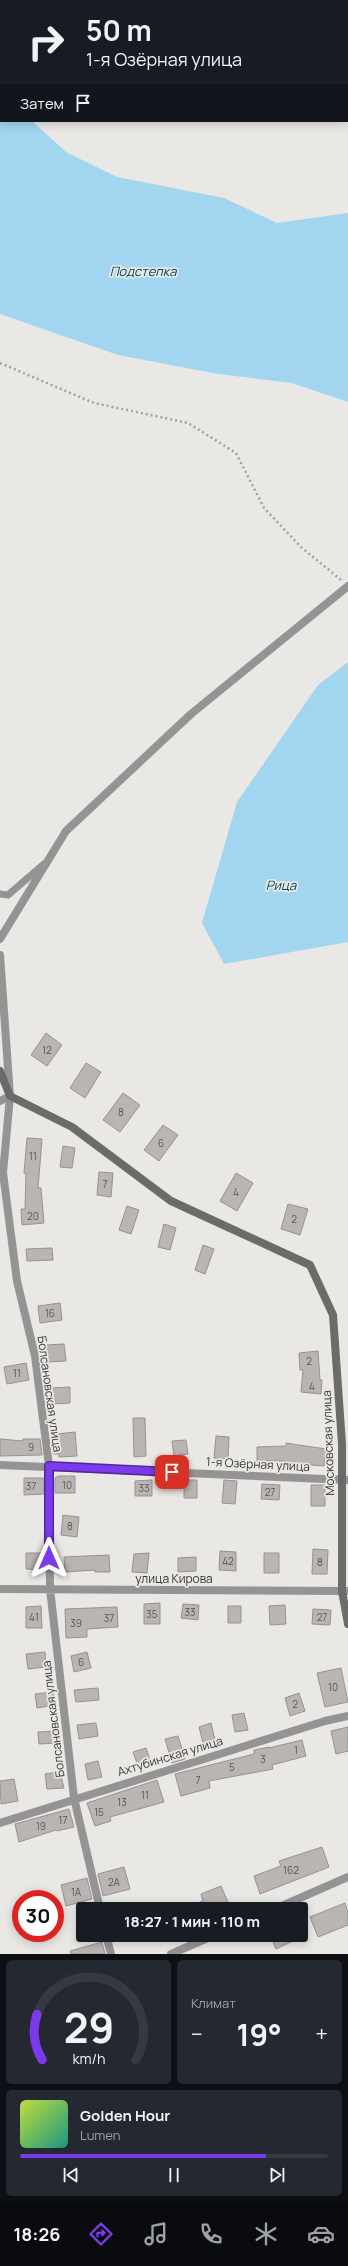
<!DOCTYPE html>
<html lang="ru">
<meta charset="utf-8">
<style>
body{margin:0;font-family:Manrope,sans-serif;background:#242831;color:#f1f3f6;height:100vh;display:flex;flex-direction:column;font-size:15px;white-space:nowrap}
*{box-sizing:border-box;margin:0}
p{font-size:13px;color:#9ea1a6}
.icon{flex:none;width:22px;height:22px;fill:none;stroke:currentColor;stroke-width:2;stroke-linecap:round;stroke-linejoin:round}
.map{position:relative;height:1954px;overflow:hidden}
.details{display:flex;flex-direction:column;gap:6px;padding:6px;background:#0d0f14;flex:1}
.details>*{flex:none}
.top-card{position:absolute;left:0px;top:0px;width:348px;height:122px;box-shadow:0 2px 10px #0003;background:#171b24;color:#f1f3f6;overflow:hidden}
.speed{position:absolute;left:12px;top:1890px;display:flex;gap:8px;font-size:20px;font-weight:700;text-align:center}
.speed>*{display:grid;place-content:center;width:52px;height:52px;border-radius:50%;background:#171b24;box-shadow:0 2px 10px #0003;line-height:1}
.speed .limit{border:6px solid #d22;background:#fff;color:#111}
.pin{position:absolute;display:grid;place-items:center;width:34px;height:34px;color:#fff;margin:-17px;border-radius:8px;box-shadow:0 2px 6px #0006}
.me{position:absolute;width:44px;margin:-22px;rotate:0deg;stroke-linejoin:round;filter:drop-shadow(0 0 3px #0008)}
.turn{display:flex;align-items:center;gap:14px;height:84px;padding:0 20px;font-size:18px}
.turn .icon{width:52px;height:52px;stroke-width:2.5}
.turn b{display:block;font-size:28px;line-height:34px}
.then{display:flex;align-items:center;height:38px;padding:0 20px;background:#0003;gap:8px;font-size:15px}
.big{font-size:30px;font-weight:700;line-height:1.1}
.details .tile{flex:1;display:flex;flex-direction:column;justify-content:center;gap:6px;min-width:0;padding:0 14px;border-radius:6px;background:#242831}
.details .dial{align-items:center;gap:0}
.dial svg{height:104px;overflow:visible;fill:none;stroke:#363941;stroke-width:7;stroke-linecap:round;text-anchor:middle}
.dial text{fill:#f1f3f6;stroke:none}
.song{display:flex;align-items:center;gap:12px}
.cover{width:48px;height:48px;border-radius:6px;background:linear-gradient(135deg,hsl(70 70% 55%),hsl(170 70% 35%))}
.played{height:4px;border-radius:2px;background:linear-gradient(90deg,#7c3aed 80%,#363941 80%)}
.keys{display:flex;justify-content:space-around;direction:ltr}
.heat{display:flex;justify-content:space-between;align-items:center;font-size:22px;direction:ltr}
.details .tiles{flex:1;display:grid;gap:6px;grid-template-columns:1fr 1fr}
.tile:last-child{grid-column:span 2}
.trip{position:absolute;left:76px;top:1902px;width:232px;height:40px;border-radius:4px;background:#171b24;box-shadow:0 2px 10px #0003;font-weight:700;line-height:40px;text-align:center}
.tabs{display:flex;height:64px;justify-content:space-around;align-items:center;background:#090b0e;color:#9ea1a6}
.tabs .icon{width:28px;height:28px}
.tabs .active{color:#7c3aed}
.tabs b{font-size:18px;color:#f1f3f6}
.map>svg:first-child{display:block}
</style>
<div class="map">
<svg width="348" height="1954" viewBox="0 0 348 1954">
<rect width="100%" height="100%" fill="#e9e8e4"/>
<path fill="#a2d5f0" d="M0 93 1 121H32L66 152 117 177 224 198 277 223 348 213V402L292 383 218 374 118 355 0 314Z
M348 662V942L224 964 202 923 237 802 318 685Z"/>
<path fill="#bab5b3" stroke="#979290" d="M46 1033 62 1045 47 1066 31 1055Z
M86 1063 101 1072 85 1098 70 1088Z
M123 1093 140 1105 120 1132 103 1120Z
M163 1125 178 1135 159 1161 144 1150Z
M27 1138 42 1139 38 1188H41L44 1223 22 1225 21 1209H25L26 1173H24Z
M63 1146 75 1148 72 1168 60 1167Z
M99 1172 113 1173 111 1197 97 1195Z
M236 1173 253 1183 237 1211 220 1201Z
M288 1204 308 1209 300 1235 281 1229Z
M127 1206 139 1210 131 1234 119 1230Z
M164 1224 176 1228 170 1250 158 1247Z
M203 1245 214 1249 205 1274 195 1270Z
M52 1248 53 1260 27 1261 26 1249Z
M60 1303 62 1320 40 1323 38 1306Z
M64 1344 66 1361 48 1362 46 1345Z
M318 1351 320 1380H322L321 1394 301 1392 303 1370H300L299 1353Z
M26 1363 29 1380 7 1384 4 1367Z
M70 1387V1403L52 1404 51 1388Z
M133 1418H145L146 1456 134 1457Z
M75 1432 77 1456 59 1457V1454H53L51 1439H57V1434Z
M216 1436 229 1437 228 1459 214 1458Z
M0 1439 23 1441V1439H40L42 1455 0 1456Z
M186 1440 188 1454 174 1456 172 1441Z
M286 1443 326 1449 324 1466 285 1463V1461H257V1447L286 1446Z
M58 1476H75V1493H55V1478Z
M24 1478H44V1494L24 1495Z
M152 1480V1496H135V1481Z
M184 1480H197V1498H184Z
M224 1480 237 1481 235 1504 222 1503Z
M262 1484 280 1485 279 1500 261 1499Z
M311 1485H325V1506H311Z
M63 1515 79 1517 77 1537 61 1535Z
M313 1549 328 1550 327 1574H312Z
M220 1551 236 1552V1571L219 1570Z
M26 1553H43L42 1570 26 1569Z
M149 1553 147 1573 132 1572 134 1554Z
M264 1553H279V1573H264Z
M109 1555 110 1572H95V1570L65 1572 64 1557Z
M196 1557V1571L178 1572V1558Z
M160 1603V1624H144V1604Z
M183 1604 199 1605 198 1620 181 1618Z
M285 1605 286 1624 270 1625 269 1606Z
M41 1606 42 1628H26V1607Z
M228 1606H241V1623H228Z
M117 1607 118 1627 87 1629V1637L66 1638 65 1609Z
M313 1609 331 1610 330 1625 312 1624Z
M45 1652 46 1667 28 1669 26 1654Z
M87 1652 91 1668 74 1672 71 1656Z
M341 1668 348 1702 325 1707 317 1673Z
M98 1688 99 1700 76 1702 74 1690Z
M53 1692 55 1705 37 1708 35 1694Z
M299 1693 305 1711 290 1716 285 1698Z
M244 1713 248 1730 235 1732 232 1715Z
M96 1723 98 1736 79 1739 77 1725Z
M211 1723 215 1740 203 1743 199 1727Z
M348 1727V1751L336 1754 331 1731Z
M57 1731 58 1743 39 1744 38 1732Z
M178 1736 185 1759 172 1763 165 1739Z
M302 1740 306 1756 272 1765 273 1769 209 1781 210 1788 181 1796 175 1774 254 1754V1750L269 1747V1748Z
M146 1748 151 1762 138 1766 133 1752Z
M98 1761 102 1777 88 1780 85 1764Z
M60 1772 64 1788 47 1789 45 1774Z
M14 1779 18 1801 1 1804 0 1781Z
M157 1780 164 1802 110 1817 111 1821 95 1826 87 1803Z
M69 1809 74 1827 57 1831 56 1830 19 1842 15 1824Z
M322 1847 329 1867 260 1894 254 1876 281 1866 279 1861Z
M124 1867 130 1889 103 1896 98 1874Z
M87 1878 92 1899 66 1906 61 1885Z
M221 1886 231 1909H185V1907L203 1901 201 1894Z
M345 1903 348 1913V1925L318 1937 310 1917Z
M270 1935H306L276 1949Z
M102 1942 105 1954H71L70 1951Z"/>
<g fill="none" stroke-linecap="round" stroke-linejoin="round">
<path stroke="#a1a19d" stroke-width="2.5" stroke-dasharray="2 3" stroke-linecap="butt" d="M0 363 94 403 188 423 236 453 264 508 301 547 341 580"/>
<path stroke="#959393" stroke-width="7" d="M0 894 8 895 44 864"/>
<path stroke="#959393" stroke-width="8" d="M0 939 66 831 191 714 348 586
M0 955 10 1096 3 1173 17 1281 35 1356 49 1466 50 1589 74 1798 100 1909
M0 1101 10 1096
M0 1465 348 1480
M0 1589 348 1591
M0 1823 325 1721 348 1716
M275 1909 348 1877
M106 1935 111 1954
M171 1954 215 1935"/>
<path stroke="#6d6a6a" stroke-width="8" d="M0 1071 10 1096 72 1127 171 1201 310 1265 333 1315 342 1444V1591L348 1624"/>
</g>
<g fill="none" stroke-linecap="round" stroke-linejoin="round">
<defs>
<path id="route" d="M49 1558V1466L172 1472"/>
</defs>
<use href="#route" stroke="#51269a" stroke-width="10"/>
<use href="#route" stroke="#7c3aed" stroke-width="7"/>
</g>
<g text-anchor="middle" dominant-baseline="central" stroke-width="3.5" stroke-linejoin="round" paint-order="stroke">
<g font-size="10" fill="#585654">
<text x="47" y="1050">12</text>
<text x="121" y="1112">8</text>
<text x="161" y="1143">6</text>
<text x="33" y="1156">11</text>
<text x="105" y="1184">7</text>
<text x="236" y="1192">4</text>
<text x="33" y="1216">20</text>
<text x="294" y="1219">2</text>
<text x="50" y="1313">16</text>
<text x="309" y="1361">2</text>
<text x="17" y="1373">11</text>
<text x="312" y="1386">4</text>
<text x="31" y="1447">9</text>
<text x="67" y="1485">10</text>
<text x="31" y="1486">37</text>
<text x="144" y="1488">33</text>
<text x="270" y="1492">27</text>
<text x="70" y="1526">8</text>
<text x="228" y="1561">42</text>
<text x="320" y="1562">8</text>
<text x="190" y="1612">33</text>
<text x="152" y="1614">35</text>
<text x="34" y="1617">41</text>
<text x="322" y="1617">27</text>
<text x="109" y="1618">37</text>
<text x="76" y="1623">39</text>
<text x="81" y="1662">6</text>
<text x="333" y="1687">10</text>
<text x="295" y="1704">2</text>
<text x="296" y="1750">1</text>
<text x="263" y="1759">3</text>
<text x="232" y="1767">5</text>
<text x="198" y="1780">7</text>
<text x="145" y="1795">11</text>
<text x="122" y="1802">13</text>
<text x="99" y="1812">15</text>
<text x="63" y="1820">17</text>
<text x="41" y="1826">19</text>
<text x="291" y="1870">162</text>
<text x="114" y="1882">2А</text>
<text x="76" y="1892">1А</text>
</g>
<g font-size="12" fill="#373735" stroke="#e9e8e4">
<text transform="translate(50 1394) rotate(82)">Болсановская улица</text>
<text transform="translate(328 1443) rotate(-92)">Московская улица</text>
<text transform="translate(258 1464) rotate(3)">1-я Озёрная улица</text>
<text x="174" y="1578">улица Кирова</text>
<text transform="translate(53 1719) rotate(-97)">Болсановская улица</text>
<text transform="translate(170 1756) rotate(-17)">Ахтубинская улица</text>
</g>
<g font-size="13" font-style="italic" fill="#014963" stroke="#e9e8e4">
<text x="143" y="271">Подстепка</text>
<text x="281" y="885">Рица</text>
</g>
</g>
</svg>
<div class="speed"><div class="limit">30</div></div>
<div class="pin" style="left:172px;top:1472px;background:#d93025"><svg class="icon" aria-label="arrive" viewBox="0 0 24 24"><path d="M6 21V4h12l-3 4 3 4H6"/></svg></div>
<svg class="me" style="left:49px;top:1558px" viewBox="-20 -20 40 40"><path d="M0-17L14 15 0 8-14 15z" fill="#7c3aed" stroke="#fff" stroke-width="4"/></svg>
<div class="trip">18:27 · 1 мин · 110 m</div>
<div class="top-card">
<div class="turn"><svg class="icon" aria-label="right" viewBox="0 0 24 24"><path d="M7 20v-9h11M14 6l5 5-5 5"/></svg><div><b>50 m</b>1-я Озёрная улица</div></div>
<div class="then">Затем<svg class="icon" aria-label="arrive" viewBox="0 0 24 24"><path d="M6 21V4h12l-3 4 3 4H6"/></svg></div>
</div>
</div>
<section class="details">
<div class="tiles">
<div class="tile dial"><svg viewBox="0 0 100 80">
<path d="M14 69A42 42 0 1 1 86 69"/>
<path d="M14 69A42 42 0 0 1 10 34" stroke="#7c3aed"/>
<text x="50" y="56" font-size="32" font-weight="700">29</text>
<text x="50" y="72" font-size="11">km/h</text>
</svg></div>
<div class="tile"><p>Климат</p>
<div class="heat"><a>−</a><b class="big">19°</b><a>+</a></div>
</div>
<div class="tile">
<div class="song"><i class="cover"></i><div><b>Golden Hour</b><p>Lumen</p></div></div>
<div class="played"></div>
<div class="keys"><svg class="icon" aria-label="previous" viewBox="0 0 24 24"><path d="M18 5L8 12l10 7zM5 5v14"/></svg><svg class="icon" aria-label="pause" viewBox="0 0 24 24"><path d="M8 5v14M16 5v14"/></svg><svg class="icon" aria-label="next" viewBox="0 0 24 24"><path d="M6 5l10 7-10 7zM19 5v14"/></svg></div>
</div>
</div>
</section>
<nav class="tabs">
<b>18:26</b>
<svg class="icon active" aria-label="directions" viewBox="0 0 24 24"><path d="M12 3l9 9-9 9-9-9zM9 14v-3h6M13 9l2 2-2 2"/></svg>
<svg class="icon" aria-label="music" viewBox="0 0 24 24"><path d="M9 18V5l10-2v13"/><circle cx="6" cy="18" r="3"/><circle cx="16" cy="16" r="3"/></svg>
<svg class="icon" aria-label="phone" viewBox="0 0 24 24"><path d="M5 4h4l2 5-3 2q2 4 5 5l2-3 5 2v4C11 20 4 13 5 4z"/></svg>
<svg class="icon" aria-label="climate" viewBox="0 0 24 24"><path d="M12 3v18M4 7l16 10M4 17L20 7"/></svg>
<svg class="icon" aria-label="car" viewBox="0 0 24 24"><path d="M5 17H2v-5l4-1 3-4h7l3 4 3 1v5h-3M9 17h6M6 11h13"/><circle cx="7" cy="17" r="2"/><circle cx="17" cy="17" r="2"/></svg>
</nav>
